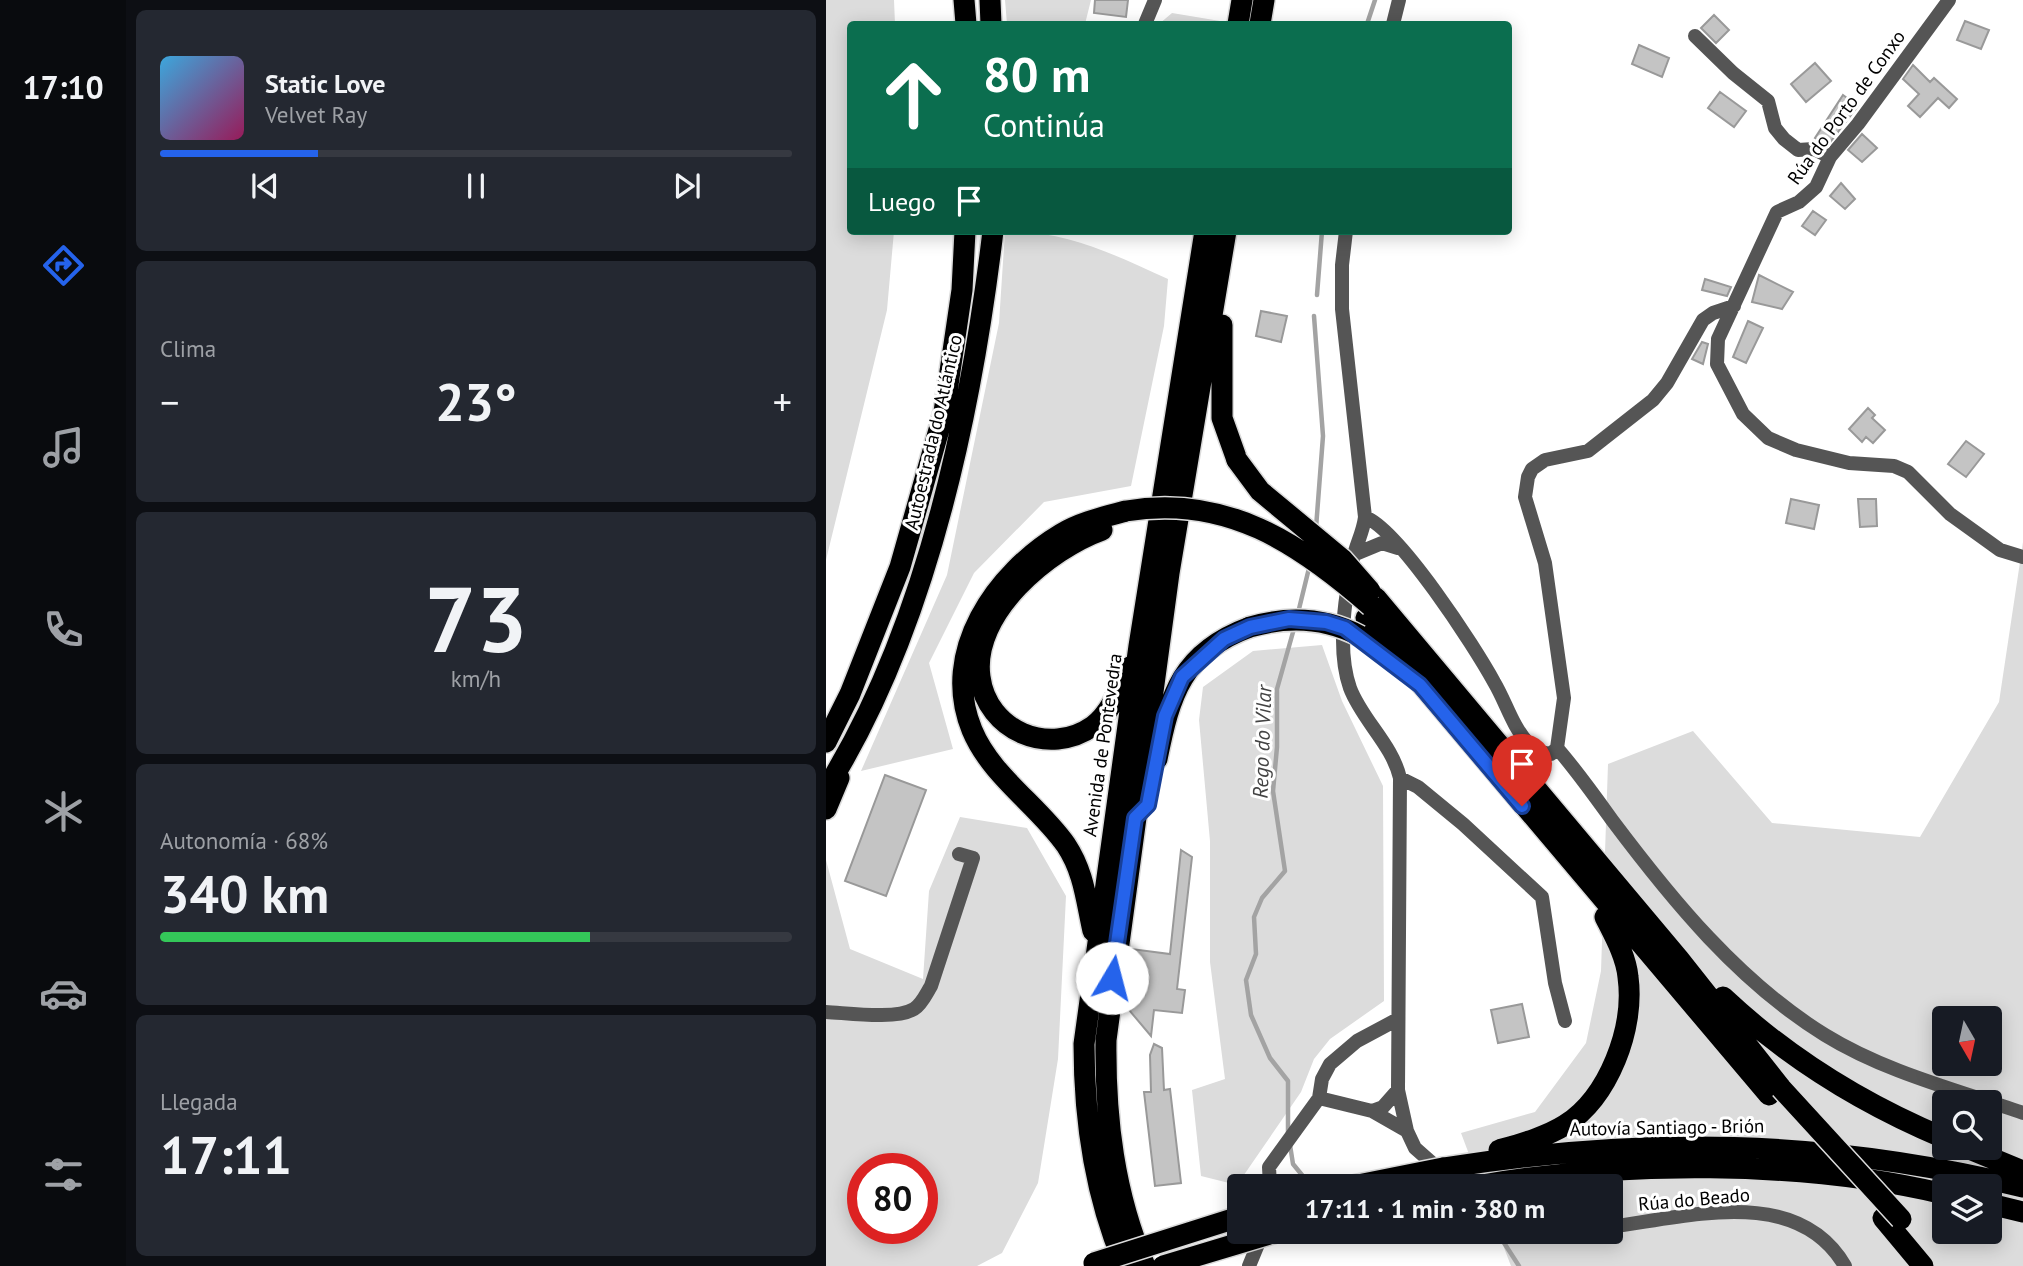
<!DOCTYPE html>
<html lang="es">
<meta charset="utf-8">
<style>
body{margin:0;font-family:"PT Sans",sans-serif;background:#242831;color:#f1f3f6;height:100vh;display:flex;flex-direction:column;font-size:26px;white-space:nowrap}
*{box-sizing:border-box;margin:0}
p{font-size:23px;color:#9ea1a6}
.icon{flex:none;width:38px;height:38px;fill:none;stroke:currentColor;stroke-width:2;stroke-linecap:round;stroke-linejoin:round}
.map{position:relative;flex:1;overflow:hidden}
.side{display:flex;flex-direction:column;gap:10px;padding:10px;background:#0d0f14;width:700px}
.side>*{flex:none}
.guide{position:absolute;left:21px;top:21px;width:665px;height:214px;border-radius:7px;box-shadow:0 4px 18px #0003;background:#0b6e4f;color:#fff;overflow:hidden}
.needle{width:46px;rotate:171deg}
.controls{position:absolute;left:1106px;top:1006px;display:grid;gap:14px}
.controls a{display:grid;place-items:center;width:70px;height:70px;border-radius:7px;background:#171b24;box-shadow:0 4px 18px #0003;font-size:35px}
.speed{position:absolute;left:21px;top:1153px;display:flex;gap:14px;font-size:35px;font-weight:700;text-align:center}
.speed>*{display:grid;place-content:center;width:91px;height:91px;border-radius:50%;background:#171b24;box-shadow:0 4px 18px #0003;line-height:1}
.speed .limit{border:10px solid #d22;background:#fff;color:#111}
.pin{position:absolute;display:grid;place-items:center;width:60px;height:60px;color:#fff;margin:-72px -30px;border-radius:50% 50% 50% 0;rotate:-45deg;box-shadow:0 0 7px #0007}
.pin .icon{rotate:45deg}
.me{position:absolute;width:77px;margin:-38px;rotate:8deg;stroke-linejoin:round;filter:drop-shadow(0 0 5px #0008)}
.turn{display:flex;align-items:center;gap:24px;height:147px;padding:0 21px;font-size:32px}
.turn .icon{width:91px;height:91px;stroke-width:2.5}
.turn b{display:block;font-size:49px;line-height:60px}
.then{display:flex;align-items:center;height:66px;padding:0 21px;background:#0003;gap:14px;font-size:26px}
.big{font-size:52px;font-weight:700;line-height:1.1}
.side .widget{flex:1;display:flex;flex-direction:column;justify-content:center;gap:10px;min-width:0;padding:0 24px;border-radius:10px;background:#242831}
.side .dial{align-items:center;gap:0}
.dial b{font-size:91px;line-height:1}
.song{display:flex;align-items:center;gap:21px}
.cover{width:84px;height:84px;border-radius:10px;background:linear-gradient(135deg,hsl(200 70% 55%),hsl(330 70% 35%))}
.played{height:7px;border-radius:4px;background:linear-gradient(90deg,#2563eb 25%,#363941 25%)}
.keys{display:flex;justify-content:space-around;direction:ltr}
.heat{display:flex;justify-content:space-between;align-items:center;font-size:38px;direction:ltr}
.charge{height:10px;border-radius:5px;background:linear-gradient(90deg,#34c759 68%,#363941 0)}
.trip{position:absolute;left:401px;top:1174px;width:396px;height:70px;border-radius:7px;background:#171b24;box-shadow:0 4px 18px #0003;font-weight:700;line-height:70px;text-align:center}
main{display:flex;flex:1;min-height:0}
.menu{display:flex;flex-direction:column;width:126px;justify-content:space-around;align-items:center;background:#090b0e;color:#9ea1a6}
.menu .icon{width:49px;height:49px}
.menu .selected{color:#2563eb}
.menu b{font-size:32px;color:#f1f3f6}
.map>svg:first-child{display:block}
</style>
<main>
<nav class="menu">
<b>17:10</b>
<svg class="icon selected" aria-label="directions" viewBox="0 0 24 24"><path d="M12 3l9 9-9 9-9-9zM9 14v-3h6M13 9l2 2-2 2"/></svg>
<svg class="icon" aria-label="music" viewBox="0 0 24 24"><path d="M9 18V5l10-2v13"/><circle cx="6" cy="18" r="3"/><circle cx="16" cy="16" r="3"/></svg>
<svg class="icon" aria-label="phone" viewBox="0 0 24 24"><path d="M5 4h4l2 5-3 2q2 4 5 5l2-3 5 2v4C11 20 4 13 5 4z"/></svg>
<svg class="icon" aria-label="climate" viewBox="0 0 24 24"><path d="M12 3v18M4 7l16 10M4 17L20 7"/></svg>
<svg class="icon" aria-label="car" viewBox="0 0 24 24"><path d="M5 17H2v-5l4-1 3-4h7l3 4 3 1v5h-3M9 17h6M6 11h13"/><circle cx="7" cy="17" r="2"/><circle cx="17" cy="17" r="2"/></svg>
<svg class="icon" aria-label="filters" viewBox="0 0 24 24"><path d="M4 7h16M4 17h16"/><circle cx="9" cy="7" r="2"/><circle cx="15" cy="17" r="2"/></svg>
</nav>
<section class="side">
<div class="widget">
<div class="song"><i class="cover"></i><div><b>Static Love</b><p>Velvet Ray</p></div></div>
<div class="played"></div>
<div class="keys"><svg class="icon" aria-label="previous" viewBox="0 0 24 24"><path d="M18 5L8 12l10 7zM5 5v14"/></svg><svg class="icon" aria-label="pause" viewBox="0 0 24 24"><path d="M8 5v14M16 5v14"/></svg><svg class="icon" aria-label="next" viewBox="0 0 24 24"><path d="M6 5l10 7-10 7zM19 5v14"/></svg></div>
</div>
<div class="widget"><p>Clima</p>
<div class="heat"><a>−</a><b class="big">23°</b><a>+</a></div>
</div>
<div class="widget dial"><b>73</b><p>km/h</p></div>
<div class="widget"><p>Autonomía · 68%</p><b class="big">340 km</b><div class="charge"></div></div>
<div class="widget"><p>Llegada</p><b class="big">17:11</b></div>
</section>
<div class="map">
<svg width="1197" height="1266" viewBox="0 0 1197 1266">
<rect width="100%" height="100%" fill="#fff"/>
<path fill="#dcdcdc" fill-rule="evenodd" d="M0 0H68L69 24H24V231H68L61 310 0 560Z
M179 0H265L259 24H181Z
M346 13 394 21V24H333Z
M179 231C241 231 287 254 342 279L338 326 305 486 218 502 148 573 103 663 127 749 35 771 121 575 173 323Z
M1197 542V1266H685L672 1232H784V1186H655L635 1133 709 1112 760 1043 775 971 782 764 867 731 946 823 1094 837 1173 702ZM1118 1018H1164V1064H1118ZM1118 1102H1164V1148H1118ZM1118 1186H1164V1232H1118Z
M496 645 516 701 557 786 558 1001 504 1039 488 1059 475 1092 411 1185 375 1176 366 1090 399 1079 384 962V841L373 720 377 687 427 651Z
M134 817 201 828 240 896 232 1059 212 1183 176 1253 151 1266H0V860L24 949 97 979 103 891ZM37 1169H96V1228H37Z"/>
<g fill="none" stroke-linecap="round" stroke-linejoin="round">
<path stroke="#a3a3a3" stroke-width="4.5" d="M541 24 549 0
M491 295 496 231
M488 316 497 436 490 528
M472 613 484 564
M462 1133V1081L444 1058 425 1015 420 980 430 954 428 917 436 898 459 871 447 791 451 747V689L469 625
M464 1145 467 1164 485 1186
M671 1232 693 1266"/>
</g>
<path fill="#c4c4c4" stroke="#999" stroke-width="2" d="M269 0H302L300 17 268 13Z
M888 15 903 30 890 43 875 28Z
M1139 21 1163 30 1155 49 1131 40Z
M813 45 843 58 836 77 806 64Z
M989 63 1005 81 980 102 965 84Z
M1087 65 1104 82 1108 78 1131 99 1123 108 1112 98 1094 117 1082 106 1093 94 1077 79Z
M894 92 920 111 908 127 882 108Z
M1017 95 1032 106 1002 145 989 138Z
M1036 134 1051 148 1036 162 1022 150Z
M1015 183 1029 199 1019 209 1004 196Z
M987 211 1000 220 989 235 976 226Z
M933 275 967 292 956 309 926 302Z
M879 279 905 287 901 296 876 290Z
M435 311 461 316 455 342 430 336Z
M922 321 937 328 920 363 907 357Z
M876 342 882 344 877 364 866 359Z
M1042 408 1049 415 1046 418 1059 430 1047 443 1040 437 1036 442 1023 429Z
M1140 441 1158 454 1140 477 1122 464Z
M965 499 993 505 988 529 960 523Z
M1032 499H1050L1051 526 1034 527Z
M59 775 100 790 60 896 19 881Z
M355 850 366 857 351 989 359 990 356 1013 328 1010 325 1036 298 1004 306 949 344 954Z
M696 1004 703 1037 672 1043 665 1010Z
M328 1044 336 1048 338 1090 344 1089 355 1183 329 1186 318 1092H325L324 1055Z"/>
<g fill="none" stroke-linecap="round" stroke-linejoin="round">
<defs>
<path id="highway" d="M138 0 140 24
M164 0 165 24
M412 24 416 0
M434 24 438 0
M396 325V418L411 460
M276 530C223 549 145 613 154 677 161 731 223 757 267 726 285 713 295 686 304 667
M550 598 853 959 955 1088
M540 618 943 1095
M0 742 24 694 74 567 118 412 136 290 139 231
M331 759C344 694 356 652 424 627
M0 789C100 630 145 415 167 231
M0 809 13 778
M267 931C260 900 258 872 240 845 212 805 165 776 146 730 114 652 170 573 235 534 255 522 278 517 300 511
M897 997C961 1057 1037 1104 1118 1138
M1141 1148 1197 1171
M673 1150C694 1144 720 1137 739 1125 783 1097 809 1028 802 977 800 956 788 935 779 917
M617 1168C817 1136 1000 1139 1197 1187
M650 1186C794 1161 975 1160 1118 1194
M1164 1204 1197 1212
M1057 1218 1097 1266
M299 1266C269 1196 258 1120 258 1044L313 646 379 231
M319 1266C288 1194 279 1118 280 1040L343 573 400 231"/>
</defs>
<use href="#highway" stroke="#dbdbdb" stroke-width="24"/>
<path stroke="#555" stroke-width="14" d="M1123 0 1032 124 1004 157 990 187 973 202 951 212 892 339 891 364 917 414 942 438 970 450 1023 463 1068 466 1082 472 1124 514 1174 550 1197 557
M319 24 329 0
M567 24 573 0
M869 36 907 73 942 101 949 128 958 139 972 150 988 149 1004 157
M520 231 516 265V309L539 517C537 533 530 544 527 559 519 596 511 651 524 688 536 720 566 744 574 778L572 1090 581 1131 589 1148 632 1186
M539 517C573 530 649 647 668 682 680 702 686 726 702 743 708 751 716 753 725 754L731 748
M527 555 556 543 572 548
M731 748C751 771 768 795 786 820 846 900 913 982 999 1035 1059 1072 1131 1090 1197 1113
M731 748 738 698 719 563 699 497 702 477 706 469 719 460 762 451 827 400 841 383 877 320 887 313 908 306
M574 778 592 787 637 824 716 897 729 983 739 1021
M0 1012C22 1013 70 1020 88 1009 96 1004 100 994 105 986L147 858 133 854
M493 1098 546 1111 581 1131
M546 1111 557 1107 572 1090
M444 1186 443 1167 493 1098 496 1079 504 1064 531 1041 572 1019
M784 1227C861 1217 971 1184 1019 1266
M423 1266 437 1232"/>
<use href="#highway" stroke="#000" stroke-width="21"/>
<defs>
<path id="highway-bridge" d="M411 460 434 491 516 559 544 591
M300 511C400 494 473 543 545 606
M424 627C462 616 498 617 534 636
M955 1088 1075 1219
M527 1186 617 1168
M268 1263 413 1217
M337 1266 450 1232"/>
</defs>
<use href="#highway-bridge" stroke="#dbdbdb" stroke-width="24" stroke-linecap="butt"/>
<use href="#highway-bridge" stroke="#000" stroke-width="21"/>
</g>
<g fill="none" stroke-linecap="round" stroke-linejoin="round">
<defs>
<path id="route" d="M286 978 309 818 322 805 339 716 356 677 398 639 424 627 463 619 500 622 519 628 594 685 696 806"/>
</defs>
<use href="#route" stroke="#184099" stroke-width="18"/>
<use href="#route" stroke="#2563eb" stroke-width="12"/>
</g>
<g text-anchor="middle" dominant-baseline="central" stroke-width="6" stroke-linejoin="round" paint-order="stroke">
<g font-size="19" fill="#000" stroke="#fff">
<text transform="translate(1020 107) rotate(-54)">Rúa do Porto de Conxo</text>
<text transform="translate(107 432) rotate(-77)">Autoestrada do Atlántico</text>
<text transform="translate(276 745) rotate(-82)">Avenida de Pontevedra</text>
<text transform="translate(841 1127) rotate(-1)">Autovía Santiago - Brión</text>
<text transform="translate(868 1199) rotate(-5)">Rúa do Beado</text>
</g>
<g font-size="21" font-style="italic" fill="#444" stroke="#fff">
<text transform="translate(436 742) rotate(-88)">Rego do Vilar</text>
</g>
</g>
</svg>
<div class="controls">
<a><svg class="needle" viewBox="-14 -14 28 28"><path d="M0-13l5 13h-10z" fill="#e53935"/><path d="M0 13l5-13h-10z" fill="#9ea1a6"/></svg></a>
<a><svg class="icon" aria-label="search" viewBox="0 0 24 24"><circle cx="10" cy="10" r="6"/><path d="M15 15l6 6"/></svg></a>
<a><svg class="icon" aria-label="layers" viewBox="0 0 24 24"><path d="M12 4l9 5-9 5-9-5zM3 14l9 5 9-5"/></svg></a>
</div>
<div class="speed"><div class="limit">80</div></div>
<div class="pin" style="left:696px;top:806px;background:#d93025"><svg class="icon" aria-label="arrive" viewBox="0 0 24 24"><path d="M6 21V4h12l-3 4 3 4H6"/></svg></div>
<svg class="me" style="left:286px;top:978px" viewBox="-20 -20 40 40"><circle r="19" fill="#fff"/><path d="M0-13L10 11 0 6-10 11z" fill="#2563eb"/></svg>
<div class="trip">17:11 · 1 min · 380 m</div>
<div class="guide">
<div class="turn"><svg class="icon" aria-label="ahead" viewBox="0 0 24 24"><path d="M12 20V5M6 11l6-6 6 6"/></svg><div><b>80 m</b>Continúa</div></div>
<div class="then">Luego<svg class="icon" aria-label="arrive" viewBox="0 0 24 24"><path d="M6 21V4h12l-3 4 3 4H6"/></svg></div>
</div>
</div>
</main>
